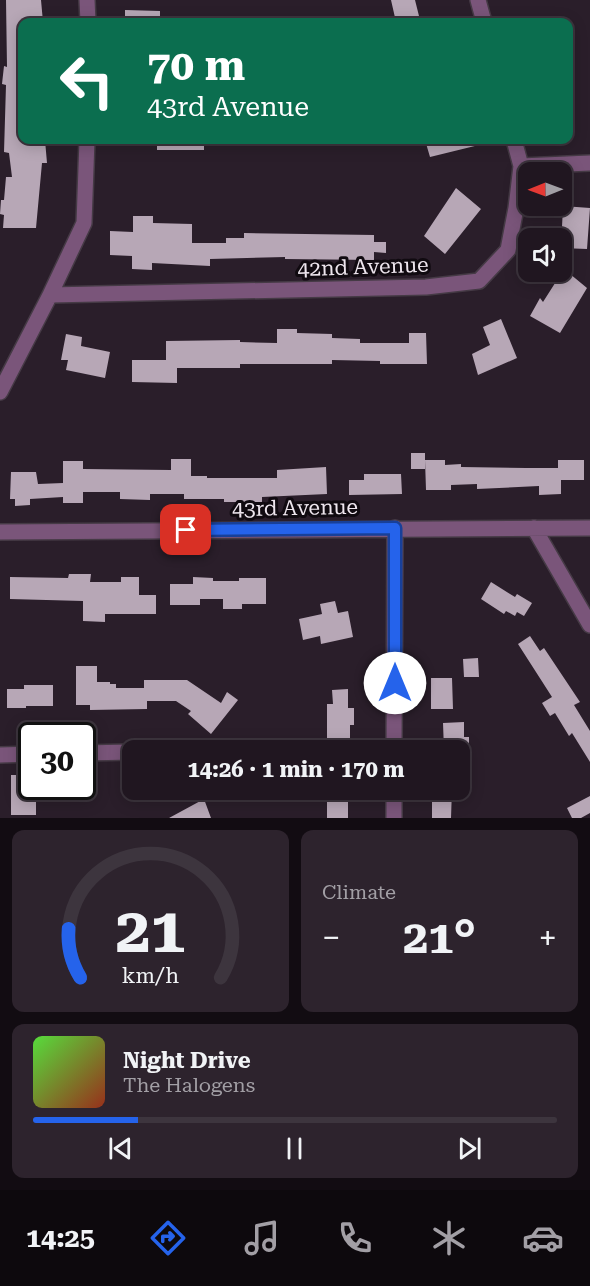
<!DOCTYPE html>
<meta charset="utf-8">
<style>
body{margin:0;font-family:"Roboto Serif",serif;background:#2d232d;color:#f1f3f6;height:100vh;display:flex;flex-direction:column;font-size:22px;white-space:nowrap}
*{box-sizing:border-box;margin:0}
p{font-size:20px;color:#a29fa5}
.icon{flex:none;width:33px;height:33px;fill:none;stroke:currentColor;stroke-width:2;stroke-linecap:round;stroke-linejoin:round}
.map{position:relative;height:818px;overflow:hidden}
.side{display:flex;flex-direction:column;gap:12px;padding:12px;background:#120c12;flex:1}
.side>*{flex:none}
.banner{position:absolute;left:18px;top:18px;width:555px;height:126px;border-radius:12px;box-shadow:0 3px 15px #0003,0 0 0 2px #3d353e;background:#0b6e4f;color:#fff;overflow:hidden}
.needle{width:39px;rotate:269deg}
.fabs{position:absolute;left:518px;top:162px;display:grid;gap:12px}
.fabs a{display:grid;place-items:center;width:54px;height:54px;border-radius:12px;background:#201620;box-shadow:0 3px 15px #0003,0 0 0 2px #3d353e;font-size:30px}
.speed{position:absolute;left:18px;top:722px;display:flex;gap:12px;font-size:30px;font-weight:700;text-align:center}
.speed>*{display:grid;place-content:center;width:78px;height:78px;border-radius:50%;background:#201620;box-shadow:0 3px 15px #0003,0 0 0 2px #3d353e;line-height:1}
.speed .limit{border:3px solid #111;border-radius:9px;background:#fff;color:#111}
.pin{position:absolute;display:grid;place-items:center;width:51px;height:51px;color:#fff;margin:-26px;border-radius:12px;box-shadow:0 3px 9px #0006}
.me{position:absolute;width:66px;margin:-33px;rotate:0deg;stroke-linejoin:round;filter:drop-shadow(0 0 4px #0008)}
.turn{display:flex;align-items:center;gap:21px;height:126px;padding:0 30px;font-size:27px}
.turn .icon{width:78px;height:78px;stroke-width:2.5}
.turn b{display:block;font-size:42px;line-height:51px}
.big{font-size:45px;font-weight:700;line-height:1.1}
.side .tile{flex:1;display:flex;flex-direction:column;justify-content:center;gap:9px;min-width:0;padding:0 21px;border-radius:12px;background:#2d232d}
.side .dial{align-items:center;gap:0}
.dial svg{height:156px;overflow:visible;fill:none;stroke:#3d353e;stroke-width:7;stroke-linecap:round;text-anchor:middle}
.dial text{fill:#f1f3f6;stroke:none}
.song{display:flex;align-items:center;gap:18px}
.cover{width:72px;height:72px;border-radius:9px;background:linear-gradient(135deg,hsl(110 70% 55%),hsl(10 70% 35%))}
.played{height:6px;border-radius:3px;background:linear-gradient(90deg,#2563eb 20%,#3d353e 20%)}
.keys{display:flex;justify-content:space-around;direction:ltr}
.heat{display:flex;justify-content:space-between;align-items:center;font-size:33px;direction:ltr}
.side .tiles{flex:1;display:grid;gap:12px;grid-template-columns:1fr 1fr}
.tile:last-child{grid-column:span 2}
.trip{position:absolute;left:122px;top:740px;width:348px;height:60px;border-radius:12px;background:#201620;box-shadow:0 3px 15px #0003,0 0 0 2px #3d353e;font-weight:700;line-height:60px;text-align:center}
.menu{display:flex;height:96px;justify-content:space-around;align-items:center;background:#0d090d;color:#a29fa5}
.menu .icon{width:42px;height:42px}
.menu .on{color:#2563eb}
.menu b{font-size:27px;color:#f1f3f6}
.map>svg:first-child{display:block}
</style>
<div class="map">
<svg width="590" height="818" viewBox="0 0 590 818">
<rect width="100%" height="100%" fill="#2a1e2a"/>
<path fill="#b7a7b6" d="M6 0H41L43 22H22V140H45L47 163H42L36 228H3L4 215 0 214 1 200H4L6 177H12L9 153 4 152 6 85 2 84 4 66 7 67Z
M391 0H415L419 16 396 22Z
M125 10 160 11V22H125Z
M157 140H204V150H157Z
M425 140H482L483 144 430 157Z
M456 188 481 209 445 254 424 236Z
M563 206 590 208 587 249 561 248Z
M133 216H153V223L192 224V243H226V238H244V233L374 235V242H386V253L374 252V260L285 259V257L210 259V266L152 263V270L132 269V256L110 255V231L133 232Z
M564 269 587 288 560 333 530 316 540 298 543 302Z
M501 319 517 358 478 375 472 354 490 345 483 327Z
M277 329H297V333L332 334V338L360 339V343H409V333H426L427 364H380V361L332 360V364H240V368H177V383L132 382V360H166V341L240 340V342L277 343Z
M66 334 82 337 81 346 110 352 105 378 66 370 68 360H61Z
M411 453H425V469H411Z
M171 459H191V476H207V478H277V470L326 467 327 494 262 497V502H224V499H184V494H150V500L120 499V492H83V503H63V497L30 499V505L15 506V499H10L11 472H36L38 484 63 483V461H83V469L171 470Z
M425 460H445V465L461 464V467L526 468H558V460H584V480H561V494L539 495V486L477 489V484L451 485V490H426Z
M364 474H401L402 494 349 495V480H364Z
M69 574H91L90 582H121V577H139V595H156V614H105V622L83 621V601L10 599V577L68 578Z
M193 577 213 578V581H239V578H266V604H242V609H223V599H200V605H170V584H193Z
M491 582 515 597 517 594 532 603 524 616 517 612 515 616 506 611 504 614 481 599Z
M335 601 338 613 348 611 353 637 321 644 320 636 303 640 299 619 322 614 320 604Z
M530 636 540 651 544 648 580 702 574 705 590 731V762L572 733 569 736 555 713 550 716 542 703 552 697 518 644Z
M478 658 479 677H464L463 659Z
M76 666H97V682H110V684H116V688H144V680H187L221 703 227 692 238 700 211 734 188 714 191 711 176 701H147V709L90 710V705H76Z
M431 678H452L453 709H431Z
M24 685H53V706H26V708H7V689H24Z
M348 689V708H354V725H350V740H327V704H333L332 690Z
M464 722V737H469V750H444L443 723Z
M11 775H32V786H36V815H11Z
M327 789H348V818H327Z
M432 789H452L451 818H432Z
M590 796V813L581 818H572L567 808Z
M204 799 211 818H169Z"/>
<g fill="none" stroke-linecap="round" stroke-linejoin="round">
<defs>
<path id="minor" d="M87 0 88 22
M478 0 484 22
M521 166 590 163
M50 295 426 287 479 281 508 250 516 208 521 166 514 140
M0 392 50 295 84 223 87 140
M534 528 590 625
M0 532 590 528
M394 750 395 528
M82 753 132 752
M0 755 32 754
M394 818V789"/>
</defs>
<use href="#minor" stroke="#453a45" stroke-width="18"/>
<use href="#minor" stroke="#7a557a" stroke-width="15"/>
</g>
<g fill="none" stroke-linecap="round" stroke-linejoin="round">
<defs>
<path id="route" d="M186 530 395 528V683"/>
</defs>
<use href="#route" stroke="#184099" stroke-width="15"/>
<use href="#route" stroke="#2563eb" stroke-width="10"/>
</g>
<g text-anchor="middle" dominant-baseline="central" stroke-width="6" stroke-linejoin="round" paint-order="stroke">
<g font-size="21" fill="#eee6ee" stroke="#100a10">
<text transform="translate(363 267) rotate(-2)">42nd Avenue</text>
<text transform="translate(295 508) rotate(-1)">43rd Avenue</text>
</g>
</g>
</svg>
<div class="fabs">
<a><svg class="needle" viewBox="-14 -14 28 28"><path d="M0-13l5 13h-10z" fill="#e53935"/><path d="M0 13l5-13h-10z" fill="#a29fa5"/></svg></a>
<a><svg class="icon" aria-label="sound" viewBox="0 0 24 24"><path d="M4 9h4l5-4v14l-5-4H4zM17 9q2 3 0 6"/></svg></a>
</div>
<div class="speed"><div class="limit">30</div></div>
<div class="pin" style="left:186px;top:530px;background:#d93025"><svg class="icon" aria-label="arrive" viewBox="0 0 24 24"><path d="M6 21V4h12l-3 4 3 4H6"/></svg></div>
<svg class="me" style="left:395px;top:683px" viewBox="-20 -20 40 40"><circle r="19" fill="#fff"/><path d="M0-13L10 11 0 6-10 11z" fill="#2563eb"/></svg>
<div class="trip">14:26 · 1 min · 170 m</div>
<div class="banner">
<div class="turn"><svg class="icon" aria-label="left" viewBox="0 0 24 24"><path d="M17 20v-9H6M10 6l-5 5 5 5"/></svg><div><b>70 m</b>43rd Avenue</div></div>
</div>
</div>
<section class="side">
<div class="tiles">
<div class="tile dial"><svg viewBox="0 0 100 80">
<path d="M14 69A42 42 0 1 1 86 69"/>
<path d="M14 69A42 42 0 0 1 8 44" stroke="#2563eb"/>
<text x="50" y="56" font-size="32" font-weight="700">21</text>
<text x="50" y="72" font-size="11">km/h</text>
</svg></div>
<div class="tile"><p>Climate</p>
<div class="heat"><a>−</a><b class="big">21°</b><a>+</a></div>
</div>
<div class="tile">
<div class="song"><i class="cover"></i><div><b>Night Drive</b><p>The Halogens</p></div></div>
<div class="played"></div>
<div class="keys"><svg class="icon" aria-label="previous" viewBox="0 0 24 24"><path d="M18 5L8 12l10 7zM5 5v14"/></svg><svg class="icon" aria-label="pause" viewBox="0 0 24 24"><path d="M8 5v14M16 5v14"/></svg><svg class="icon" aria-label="next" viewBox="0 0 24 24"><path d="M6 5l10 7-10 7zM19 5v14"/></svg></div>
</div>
</div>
</section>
<nav class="menu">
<b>14:25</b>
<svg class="icon on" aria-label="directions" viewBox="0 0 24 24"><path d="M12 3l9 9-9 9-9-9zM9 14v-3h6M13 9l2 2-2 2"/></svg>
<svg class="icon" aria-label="music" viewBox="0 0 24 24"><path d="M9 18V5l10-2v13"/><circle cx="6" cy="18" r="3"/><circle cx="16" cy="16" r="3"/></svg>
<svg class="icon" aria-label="phone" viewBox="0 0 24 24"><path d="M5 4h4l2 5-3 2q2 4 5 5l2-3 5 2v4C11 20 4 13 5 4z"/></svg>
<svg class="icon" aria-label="climate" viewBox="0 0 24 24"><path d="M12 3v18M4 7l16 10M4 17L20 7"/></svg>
<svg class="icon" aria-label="car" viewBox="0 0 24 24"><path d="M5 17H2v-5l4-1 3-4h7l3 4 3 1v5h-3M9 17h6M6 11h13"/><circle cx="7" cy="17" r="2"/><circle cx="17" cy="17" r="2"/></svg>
</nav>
